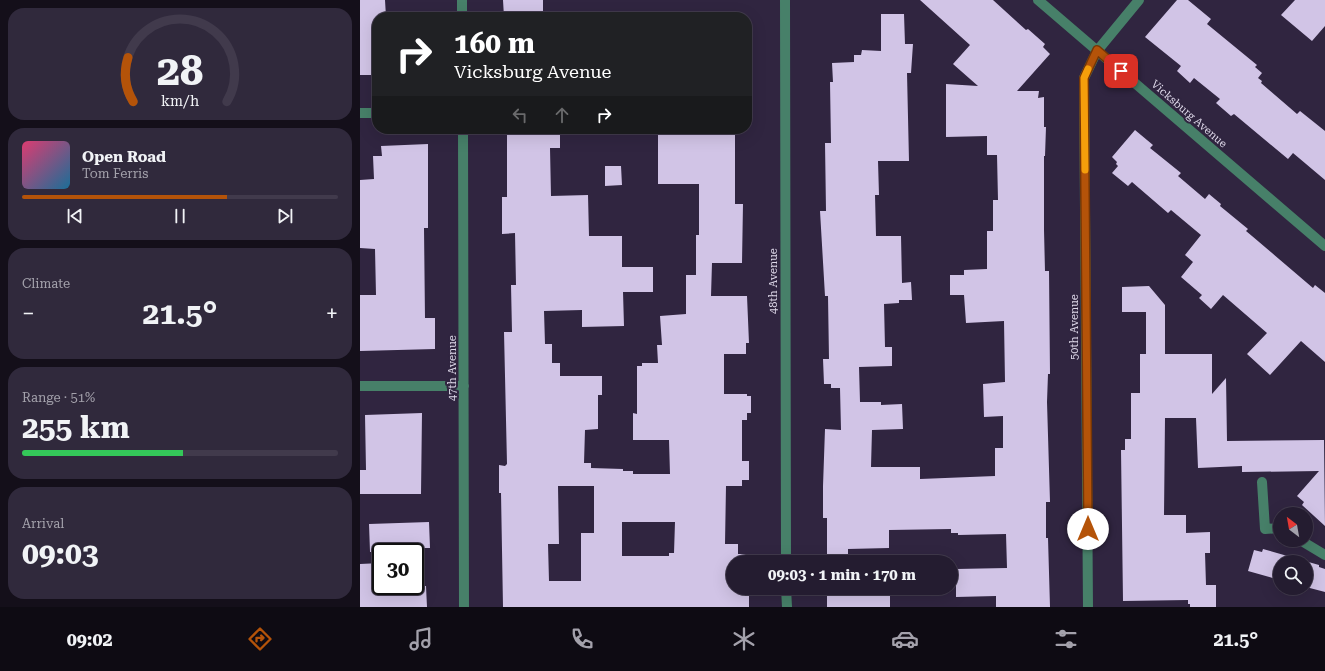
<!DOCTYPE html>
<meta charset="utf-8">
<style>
body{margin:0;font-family:"Roboto Serif",serif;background:#30293c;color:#f1f3f6;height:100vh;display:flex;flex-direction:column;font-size:15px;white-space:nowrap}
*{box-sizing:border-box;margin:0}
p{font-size:13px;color:#a3a1ab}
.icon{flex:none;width:22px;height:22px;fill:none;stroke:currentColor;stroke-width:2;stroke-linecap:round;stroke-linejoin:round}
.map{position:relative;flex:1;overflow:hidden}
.details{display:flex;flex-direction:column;gap:8px;padding:8px;background:#140f1a;width:360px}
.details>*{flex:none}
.banner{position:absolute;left:12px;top:12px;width:380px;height:122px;border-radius:16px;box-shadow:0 4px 16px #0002,0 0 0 1px #413a4c;background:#202124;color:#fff;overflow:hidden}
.needle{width:26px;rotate:329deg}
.fabs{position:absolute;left:913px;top:507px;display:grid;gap:8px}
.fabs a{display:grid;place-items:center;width:40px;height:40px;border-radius:50%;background:#241c30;box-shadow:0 4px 16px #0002,0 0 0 1px #413a4c;font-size:20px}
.speed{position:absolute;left:12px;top:543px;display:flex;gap:8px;font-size:20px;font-weight:700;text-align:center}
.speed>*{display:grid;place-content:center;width:52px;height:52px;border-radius:50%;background:#241c30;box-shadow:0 4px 16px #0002,0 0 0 1px #413a4c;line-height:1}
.speed .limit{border:2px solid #111;border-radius:6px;background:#fff;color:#111}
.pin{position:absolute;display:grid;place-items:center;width:34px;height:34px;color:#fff;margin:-17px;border-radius:8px;box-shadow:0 2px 6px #0006}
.me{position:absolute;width:44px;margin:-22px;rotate:0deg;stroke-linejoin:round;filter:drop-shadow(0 0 3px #0008)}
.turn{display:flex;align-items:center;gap:14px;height:84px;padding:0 16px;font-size:18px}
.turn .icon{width:52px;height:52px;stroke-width:2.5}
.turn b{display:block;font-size:28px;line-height:34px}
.lanes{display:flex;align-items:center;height:38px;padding:0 16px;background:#0003;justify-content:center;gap:20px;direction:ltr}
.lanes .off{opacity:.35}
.big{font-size:30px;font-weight:700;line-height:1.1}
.details .tile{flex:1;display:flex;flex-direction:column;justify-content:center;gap:6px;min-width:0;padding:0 14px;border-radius:16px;background:#30293c}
.details .dial{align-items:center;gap:0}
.dial svg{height:104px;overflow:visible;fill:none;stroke:#413a4c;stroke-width:7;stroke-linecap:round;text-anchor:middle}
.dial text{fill:#f1f3f6;stroke:none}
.song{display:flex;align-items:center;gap:12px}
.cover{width:48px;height:48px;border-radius:6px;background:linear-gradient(135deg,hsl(340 70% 55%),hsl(200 70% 35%))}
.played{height:4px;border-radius:2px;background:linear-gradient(90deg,#b45309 65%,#413a4c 65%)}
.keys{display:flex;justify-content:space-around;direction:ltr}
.heat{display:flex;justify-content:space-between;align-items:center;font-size:22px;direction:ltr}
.charge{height:6px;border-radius:3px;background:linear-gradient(90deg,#34c759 51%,#413a4c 0)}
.trip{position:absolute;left:366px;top:555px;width:232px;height:40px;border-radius:20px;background:#241c30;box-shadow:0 4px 16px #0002,0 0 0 1px #413a4c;font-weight:700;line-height:40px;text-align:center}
.tab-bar{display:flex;height:64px;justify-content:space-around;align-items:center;background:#0e0b13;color:#a3a1ab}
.tab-bar .icon{width:28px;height:28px}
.tab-bar .on{color:#b45309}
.tab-bar b{font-size:18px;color:#f1f3f6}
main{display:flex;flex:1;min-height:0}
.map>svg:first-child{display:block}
</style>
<main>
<section class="details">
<div class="tile dial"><svg viewBox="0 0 100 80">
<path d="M14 69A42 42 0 1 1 86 69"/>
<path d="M14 69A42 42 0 0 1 10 35" stroke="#b45309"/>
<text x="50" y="56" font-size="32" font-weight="700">28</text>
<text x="50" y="72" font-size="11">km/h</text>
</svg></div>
<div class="tile">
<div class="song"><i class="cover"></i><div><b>Open Road</b><p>Tom Ferris</p></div></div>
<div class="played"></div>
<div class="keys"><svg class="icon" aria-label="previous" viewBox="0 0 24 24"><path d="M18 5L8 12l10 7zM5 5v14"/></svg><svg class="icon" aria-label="pause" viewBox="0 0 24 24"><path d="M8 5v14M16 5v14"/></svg><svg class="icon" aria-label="next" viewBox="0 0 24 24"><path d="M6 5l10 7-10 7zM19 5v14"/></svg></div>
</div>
<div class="tile"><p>Climate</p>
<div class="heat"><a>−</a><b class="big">21.5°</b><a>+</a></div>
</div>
<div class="tile"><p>Range · 51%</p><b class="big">255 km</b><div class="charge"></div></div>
<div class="tile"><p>Arrival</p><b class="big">09:03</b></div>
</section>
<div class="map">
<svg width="965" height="607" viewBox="0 0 965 607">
<rect width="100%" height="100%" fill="#302540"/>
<path fill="#d1c4e6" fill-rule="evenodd" d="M0 0H25L26 17H17V75H0Z
M143 0H183V16L144 17Z
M560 0H633L666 30 668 29 685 44 683 47 690 54 657 91H679L678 98 684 97V127H686L685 156H684V230L685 271H689L690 374H688L687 402 690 502H686V538H688L690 607H636V596L596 597V569L647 568 646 534 598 535V533H591V529L529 530V548L488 549V557H467V518H463V486L465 429 481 430 480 388H471V384H464L463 359H469L468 296H465L460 211H466L465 143H471L470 82H473L472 63 494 62V55H501L502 50 521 51V14H544L545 44H553L551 73H547L549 161H518L519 195H515L516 236H541L542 283 551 282 552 300H539V303L524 304 525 347H532V366L499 367 500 402H521V405L542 404 543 429 512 430 511 467H560V479L635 476V448H643V416L624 417 623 384 645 382 644 321 606 323 604 295H590V275H604V270L627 269V231H633V200H638L637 155H627V136L586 137V84L618 86 593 64 610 45Z
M817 0H828L851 19 847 24 897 65 895 67 902 73 898 78 902 81 901 83 937 114 940 111 965 131V180L933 153 928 159 874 114 871 116 856 103 860 99 834 78 830 83 817 71 821 66 785 37Z
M935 0H965V26L952 41 921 15Z
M298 129H375V204H383L382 263H352L351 296H387L389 343H386V354H364V394H387V396H391V413H387V420H382V461H389V480H382V486H366L365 544H378V554H387V562H373V588H387V591H389V607H143L141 493H139V465L145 466 147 464 144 332H152L151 285H156L155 233 142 234V197H147V133L200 132V148H190L191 196 228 195 229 236H262V267H293V292H263L264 326 222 327V310L184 311 185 344H192V363H200V376H242V395H238V429L225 430 224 463H231V468L263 469V471H273V474H310L309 440H273V413L277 414V366H282V363H298L297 345H302L300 316 326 314V275H336V235H339V184H298ZM198 486H234V533H221V581H189L188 544H199ZM262 522H315L314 553H309V556H262Z
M775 130 793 145 790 148 821 173 818 176 845 199 849 194 861 204 860 206 888 229 886 231 892 236 953 288 955 285 965 293V362L941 341 910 375 887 354 907 333 863 295 851 309 839 298 842 295 821 277 833 262 825 255 841 235 811 210 808 213 772 182 768 186 752 173 758 166 756 164 757 162 752 157Z
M68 144V228H64L65 318H75V349L0 351V295H16L15 249 0 248V180L14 179 13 156H22L21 146Z
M245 166H261L262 185 245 186Z
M789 286 805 305V354H852V394L866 378 867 441 964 440 965 526 942 505 944 502 937 496 959 471 882 472V466L838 468 836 418H805L804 515H826V533L850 532V553H845L846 585H856V607H830V604H828V600L763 601 761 450H765V439H771V393H780V354H786V312H762V287Z
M62 413 61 494H0V470H6L5 415Z
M69 522 70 548H64V552H10L9 524Z
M903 549 959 565V567L965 569V592L946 587V562H920V580L888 571 894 550 902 552Z
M21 563V586H66L67 607H0V564Z
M467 588H530V607H467Z"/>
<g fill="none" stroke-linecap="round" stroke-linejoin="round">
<path stroke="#478069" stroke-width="10" d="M102 0V17
M425 0 426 562
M678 0 965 246
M0 113H17
M103 129 104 607
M0 386H104
M902 482 905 529 920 528
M940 540 965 555
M426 588 427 607
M728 607 724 78 737 51 779 0"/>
</g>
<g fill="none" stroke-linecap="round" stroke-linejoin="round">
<defs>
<path id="route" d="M728 529 724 78 737 50 761 71"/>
</defs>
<use href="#route" stroke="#753606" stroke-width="10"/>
<use href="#route" stroke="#b45309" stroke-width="7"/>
<path stroke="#f59e0b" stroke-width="7" d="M725 170 724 78 728 69"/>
</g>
<g text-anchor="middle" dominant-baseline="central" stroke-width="4" stroke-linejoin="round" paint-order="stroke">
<g font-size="11" fill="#dfd9ea" stroke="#302540">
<text transform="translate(829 114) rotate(41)">Vicksburg Avenue</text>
<text transform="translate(413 281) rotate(-90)">48th Avenue</text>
<text transform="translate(714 327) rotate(-90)">50th Avenue</text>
<text transform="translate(92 368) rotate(-90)">47th Avenue</text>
</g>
</g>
</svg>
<div class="fabs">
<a><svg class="needle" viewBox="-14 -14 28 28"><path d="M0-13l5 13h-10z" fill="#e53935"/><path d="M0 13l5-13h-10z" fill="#a3a1ab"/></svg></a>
<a><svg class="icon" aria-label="search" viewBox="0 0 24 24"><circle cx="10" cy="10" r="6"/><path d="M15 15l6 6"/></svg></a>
</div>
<div class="speed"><div class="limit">30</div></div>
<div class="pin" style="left:761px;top:71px;background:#d93025"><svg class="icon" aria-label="arrive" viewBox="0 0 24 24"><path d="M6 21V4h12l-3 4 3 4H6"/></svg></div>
<svg class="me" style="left:728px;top:529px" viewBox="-20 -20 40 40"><circle r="19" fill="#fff"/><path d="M0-13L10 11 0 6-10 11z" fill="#b45309"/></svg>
<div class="trip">09:03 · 1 min · 170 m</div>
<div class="banner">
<div class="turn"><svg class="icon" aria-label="right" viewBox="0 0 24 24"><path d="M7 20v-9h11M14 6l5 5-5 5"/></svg><div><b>160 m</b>Vicksburg Avenue</div></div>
<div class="lanes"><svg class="icon off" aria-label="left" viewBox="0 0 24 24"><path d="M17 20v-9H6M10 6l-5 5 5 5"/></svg><svg class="icon off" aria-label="ahead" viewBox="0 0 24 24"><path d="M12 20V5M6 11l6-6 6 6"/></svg><svg class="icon" aria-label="right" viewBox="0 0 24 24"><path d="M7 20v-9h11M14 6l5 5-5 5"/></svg></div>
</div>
</div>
</main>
<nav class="tab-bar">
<b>09:02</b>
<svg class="icon on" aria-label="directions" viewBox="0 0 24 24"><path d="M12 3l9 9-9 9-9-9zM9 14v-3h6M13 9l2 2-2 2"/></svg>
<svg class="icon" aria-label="music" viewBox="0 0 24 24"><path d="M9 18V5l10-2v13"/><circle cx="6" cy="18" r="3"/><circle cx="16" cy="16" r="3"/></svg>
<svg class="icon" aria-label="phone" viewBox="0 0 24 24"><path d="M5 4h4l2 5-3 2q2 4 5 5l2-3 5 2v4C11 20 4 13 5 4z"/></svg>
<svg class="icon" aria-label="climate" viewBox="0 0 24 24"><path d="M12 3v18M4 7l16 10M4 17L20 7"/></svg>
<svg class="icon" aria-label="car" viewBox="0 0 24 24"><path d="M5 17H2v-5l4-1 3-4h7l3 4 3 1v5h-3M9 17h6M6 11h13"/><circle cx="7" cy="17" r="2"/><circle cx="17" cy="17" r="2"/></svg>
<svg class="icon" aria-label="filters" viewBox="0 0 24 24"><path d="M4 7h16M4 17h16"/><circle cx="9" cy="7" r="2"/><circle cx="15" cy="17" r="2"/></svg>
<b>21.5°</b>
</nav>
